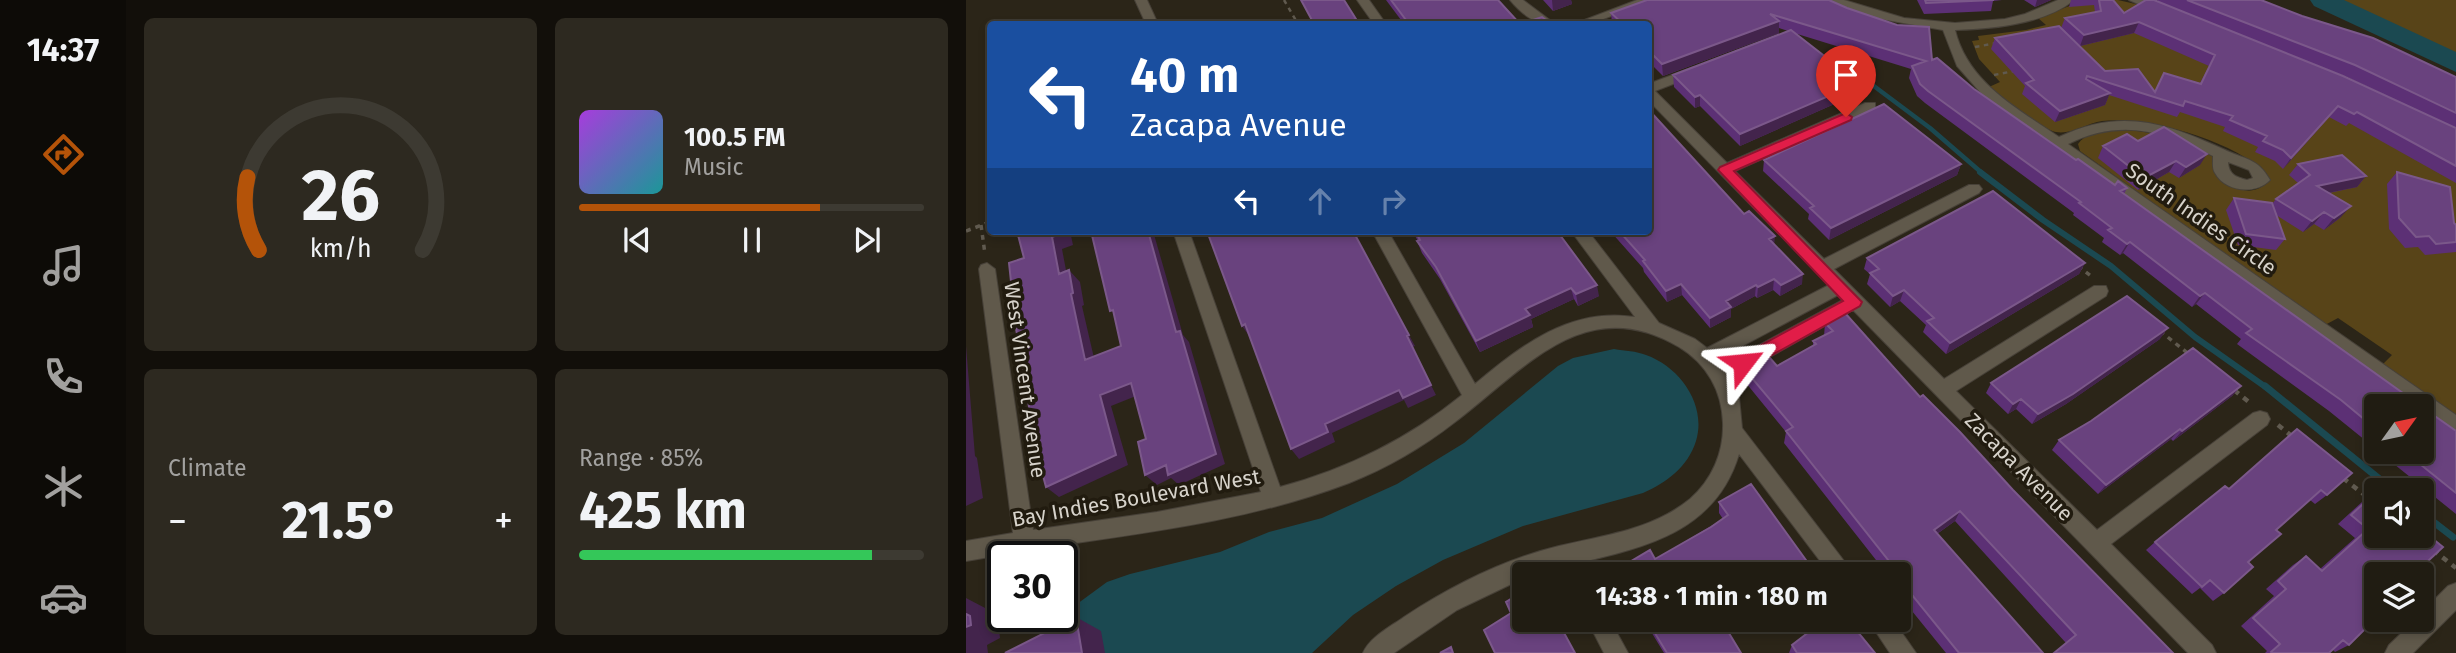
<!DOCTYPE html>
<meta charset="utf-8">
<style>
body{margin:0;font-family:"Fira Sans",sans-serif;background:#2d2920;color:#f1f3f6;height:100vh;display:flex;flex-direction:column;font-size:26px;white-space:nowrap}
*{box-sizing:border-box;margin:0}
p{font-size:23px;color:#a2a19f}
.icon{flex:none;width:38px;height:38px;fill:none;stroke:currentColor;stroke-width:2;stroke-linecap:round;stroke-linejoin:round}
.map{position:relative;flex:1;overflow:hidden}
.side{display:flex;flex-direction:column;gap:18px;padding:18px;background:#120f0a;width:840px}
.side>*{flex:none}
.banner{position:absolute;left:21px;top:21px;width:665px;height:214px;border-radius:7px;box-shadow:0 4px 10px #0003,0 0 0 2px #3d3a32;background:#1a4fa0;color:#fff;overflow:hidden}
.needle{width:46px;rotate:57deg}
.fabs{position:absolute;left:1398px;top:394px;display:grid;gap:14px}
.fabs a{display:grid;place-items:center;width:70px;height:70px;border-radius:7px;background:#201c12;box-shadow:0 4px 10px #0003,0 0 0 2px #3d3a32;font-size:35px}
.speed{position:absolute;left:21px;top:541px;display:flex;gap:14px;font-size:35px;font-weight:700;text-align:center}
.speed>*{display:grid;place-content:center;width:91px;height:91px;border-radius:50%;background:#201c12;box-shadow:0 4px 10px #0003,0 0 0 2px #3d3a32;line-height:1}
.speed .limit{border:4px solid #111;border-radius:10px;background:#fff;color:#111}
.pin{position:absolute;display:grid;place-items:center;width:60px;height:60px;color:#fff;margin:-72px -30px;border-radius:50% 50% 50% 0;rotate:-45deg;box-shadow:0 0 7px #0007}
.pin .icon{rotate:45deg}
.me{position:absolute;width:77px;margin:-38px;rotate:61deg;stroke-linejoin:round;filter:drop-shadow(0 0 5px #0008)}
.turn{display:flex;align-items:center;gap:24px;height:147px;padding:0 28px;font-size:32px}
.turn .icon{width:91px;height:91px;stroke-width:2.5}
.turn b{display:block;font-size:49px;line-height:60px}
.lanes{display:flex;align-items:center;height:66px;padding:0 28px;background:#0003;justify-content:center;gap:35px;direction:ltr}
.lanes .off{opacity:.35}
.big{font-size:52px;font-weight:700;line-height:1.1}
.side .card{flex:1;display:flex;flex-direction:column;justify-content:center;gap:10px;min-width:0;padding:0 24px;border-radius:10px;background:#2d2920}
.side .dial{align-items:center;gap:0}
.dial svg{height:182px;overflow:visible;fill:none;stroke:#3d3a32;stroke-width:7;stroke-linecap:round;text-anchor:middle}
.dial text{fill:#f1f3f6;stroke:none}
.song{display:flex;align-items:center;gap:21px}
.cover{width:84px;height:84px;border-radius:10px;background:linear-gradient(135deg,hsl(280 70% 55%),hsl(180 70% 35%))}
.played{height:7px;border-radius:4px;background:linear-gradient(90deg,#b45309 70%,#3d3a32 70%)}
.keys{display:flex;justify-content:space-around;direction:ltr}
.heat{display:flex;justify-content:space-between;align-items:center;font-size:38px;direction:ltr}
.charge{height:10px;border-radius:5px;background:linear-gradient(90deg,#34c759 85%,#3d3a32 0)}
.side .tiles{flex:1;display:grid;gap:18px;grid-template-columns:repeat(2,1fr)}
.trip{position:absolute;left:546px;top:562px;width:399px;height:70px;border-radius:7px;background:#201c12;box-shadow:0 4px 10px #0003,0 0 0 2px #3d3a32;font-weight:700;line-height:70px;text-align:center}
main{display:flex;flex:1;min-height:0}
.tabs{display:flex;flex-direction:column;width:126px;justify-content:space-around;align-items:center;background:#0d0b07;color:#a2a19f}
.tabs .icon{width:49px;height:49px}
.tabs .on{color:#b45309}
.tabs b{font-size:32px;color:#f1f3f6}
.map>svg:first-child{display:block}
</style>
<main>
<nav class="tabs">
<b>14:37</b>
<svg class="icon on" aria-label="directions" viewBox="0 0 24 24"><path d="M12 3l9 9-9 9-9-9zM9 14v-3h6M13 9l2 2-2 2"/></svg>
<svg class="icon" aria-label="music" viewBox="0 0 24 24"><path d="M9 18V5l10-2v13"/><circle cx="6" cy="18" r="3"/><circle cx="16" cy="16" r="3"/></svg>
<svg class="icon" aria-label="phone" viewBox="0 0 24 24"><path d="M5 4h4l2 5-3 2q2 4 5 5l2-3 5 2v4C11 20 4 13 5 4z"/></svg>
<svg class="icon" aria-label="climate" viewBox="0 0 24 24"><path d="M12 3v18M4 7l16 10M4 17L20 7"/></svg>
<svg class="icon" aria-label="car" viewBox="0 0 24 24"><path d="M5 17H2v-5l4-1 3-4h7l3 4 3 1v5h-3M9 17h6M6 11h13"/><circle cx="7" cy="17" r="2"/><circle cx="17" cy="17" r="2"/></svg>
</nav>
<section class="side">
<div class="tiles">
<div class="card dial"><svg viewBox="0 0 100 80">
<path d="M14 69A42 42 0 1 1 86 69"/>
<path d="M14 69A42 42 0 0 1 9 37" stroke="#b45309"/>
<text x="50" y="56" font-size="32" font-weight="700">26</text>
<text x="50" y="72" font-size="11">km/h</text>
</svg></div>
<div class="card">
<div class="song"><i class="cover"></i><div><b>100.5 FM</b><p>Music</p></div></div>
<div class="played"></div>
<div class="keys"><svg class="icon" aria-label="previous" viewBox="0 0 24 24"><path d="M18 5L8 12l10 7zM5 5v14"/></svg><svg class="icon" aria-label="pause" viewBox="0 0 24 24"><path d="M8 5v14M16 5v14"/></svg><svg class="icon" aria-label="next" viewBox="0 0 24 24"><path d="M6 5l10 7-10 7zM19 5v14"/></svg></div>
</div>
<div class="card"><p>Climate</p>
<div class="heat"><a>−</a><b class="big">21.5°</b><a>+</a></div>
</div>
<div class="card"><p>Range · 85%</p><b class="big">425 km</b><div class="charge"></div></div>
</div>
</section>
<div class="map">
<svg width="1490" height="653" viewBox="0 0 1490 653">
<rect width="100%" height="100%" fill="#2b2518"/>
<path fill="#584418" d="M1119 0H1152L1178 6 1490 143V417L1416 365 1426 355 1372 318 1359 325 1114 151 1112 144C1131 115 1224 137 1246 156 1257 164 1263 183 1275 189 1284 193 1293 189 1300 184L1301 174C1268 141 1182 116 1136 121 1121 123 1105 135 1090 132 1075 129 1037 97 1023 87L1034 82 1013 59 1006 41 1013 40 1012 36 1060 30 1080 25 1072 18Z
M1372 0H1490V56Z"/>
<path fill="#1b4951" d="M648 349C659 351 670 351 680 355 714 367 741 405 730 441 722 467 700 483 677 493L557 526 477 560 430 586 387 615 346 653H139L99 631 111 604 141 582 164 574 254 552 303 532 356 518 431 484 498 443 592 366 607 358Z"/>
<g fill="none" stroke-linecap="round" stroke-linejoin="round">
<path stroke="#1b4951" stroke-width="4.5" d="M877 63 964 128 1016 173"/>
<path stroke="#1b4951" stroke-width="6" d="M1014 172 1077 220 1145 266 1229 337 1301 388"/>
<path stroke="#1b4951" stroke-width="7" d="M1299 386 1427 490
M1456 513 1487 537"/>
<path fill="#1b4951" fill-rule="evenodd" d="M1344 0H1378L1490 52V72L1348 6Z"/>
<defs>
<path id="minor" d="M169 0H181L192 24H180Z
M391 0H403L420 24H408Z
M544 0H557L589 24C570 26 556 14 544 0Z
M671 0H688L624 24H608Z
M861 0H878L938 18 989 23 1039 19 1059 14 1092 0H1108C1079 24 1026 29 989 30 1002 83 1051 108 1093 137 1153 108 1199 122 1257 149 1279 160 1291 157 1304 180 1290 195 1259 192 1249 173 1246 169 1247 162 1247 156 1197 131 1155 118 1102 144L1490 415V434L1456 412V406H1447L1021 100 991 66 977 30 909 18ZM1262 162 1283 170 1287 178 1281 180C1270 177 1263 175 1262 162Z
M1163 0H1180L1205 11 1195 14Z
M728 67 733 68V74L689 91 761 163 899 103H909V109L769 171 858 259 1003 185H1013L1016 189 1013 193 868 269 978 379 1128 286H1140L1142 291 1140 296 990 391 1131 530 1287 413 1294 411 1301 413 1304 419 1301 425 1145 544 1246 645 1250 653H1222L887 310 765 379 773 397 776 428 888 574H864L773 454C750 531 681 547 612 563L617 574H594L591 568 570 574H558V578L491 610 428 653H397C404 637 424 627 438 617 485 586 539 559 593 546 639 535 686 530 724 499 746 480 758 452 757 423 756 391 741 364 713 347 619 291 558 370 489 422 457 447 421 468 383 483 291 518 194 531 96 545L90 556H69L71 549 0 561V541L47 533 13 269 15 265 21 263 29 269 67 530 191 512 295 492 207 231H223L314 487C381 469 442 439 496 395L406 231H422L509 384C556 345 604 307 669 317L605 231H622L693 323 729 339 741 348 863 285 682 100V84ZM872 295 877 300 756 365 752 359Z
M1490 583V610L1447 653H1419L1423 645 1449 620H1456V612L1482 586Z
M37 601V616H47L40 624 32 627 24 624 21 616 24 608Z
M621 620H644L662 653H638Z
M902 620H927L950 653H924Z"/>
</defs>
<use href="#minor" stroke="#474138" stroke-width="2"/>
<path stroke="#605a4f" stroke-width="2.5" stroke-dasharray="4.5 4.5" stroke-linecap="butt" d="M318 0 332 24
M1009 47 1031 43
M1028 75 1048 71"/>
<path stroke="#605a4f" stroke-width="3.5" stroke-dasharray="5 5" stroke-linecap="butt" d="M15 225 19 254
M0 231 24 222
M1112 266 1125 276
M1194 331 1224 355"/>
<path stroke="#605a4f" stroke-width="4.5" stroke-dasharray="6 6" stroke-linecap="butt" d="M1268 390 1284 403
M1312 425 1328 438
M1377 478 1410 504
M1467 550 1490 568"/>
<use href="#minor" fill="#60594b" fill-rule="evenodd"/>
</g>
<path fill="#5c3075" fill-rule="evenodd" d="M420 0H532L554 24H438Z
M577 0H605L606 4 587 11Z
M863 0 966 60 1110 160 1149 185 1161 188 1158 194 1410 406V449L1363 411 1271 344 1275 339 1230 304 1226 307 1157 253 1154 255 1136 242 1138 238 1107 215 1108 213 959 103 951 96 943 78 945 69 828 33 893 83 891 94 774 146 734 106 729 108 708 87 707 75 822 31 813 28V33L697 76 682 61V24H646L645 13Z
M951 0H1036L1027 1 1025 11 958 14Z
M1058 0H1085L1069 7Z
M1105 0H1147L1158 13 1191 1 1192 0H1295L1490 77V183L1383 123 1380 126 1363 117 1317 169 1309 161 1289 152 1292 147 1257 131 1259 127 1214 112 1211 117 1143 95 1139 105 1089 122 1056 94 1059 86 1025 49 1029 38 1095 28 1099 18 1129 12 1128 5 1103 7ZM1239 21 1381 77 1434 102ZM1168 33 1243 66 1234 83 1198 73 1189 91 1139 71 1114 46Z
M1172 141 1234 165 1213 178 1203 172 1172 190 1132 158 1137 146Z
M798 160 995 164 991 175 863 240 842 219 843 214 797 171Z
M1332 164 1400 176 1391 187 1363 193 1375 217 1358 230 1348 224 1337 232 1310 215 1319 239 1310 250 1272 245 1260 210 1268 198 1306 204 1310 199 1332 183 1323 175Z
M1431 172 1490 225V252L1459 255 1452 247 1439 248 1423 229 1421 184Z
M778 214 808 245 836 284 814 296 807 290 791 298 789 296 765 309V317L744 328 716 295 701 302 678 272 677 268 644 231H682Z
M446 231H591L633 296 612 306 608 299 565 319 567 327 514 352 474 279 456 253 451 241H452Z
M901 258 1119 263 1113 274 980 354 957 332 960 325 934 301 924 307 901 284 904 274 898 269Z
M859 323 954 397 1207 653 1100 643 989 521 971 534 1077 653H980L933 595V574H921L818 443 820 432 780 383V371L811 366 847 346V341L858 336Z
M1194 339 1100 404 1066 424 1050 409 1042 414 1020 393 1025 383Z
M1275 386 1266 396 1207 441 1205 439 1132 494 1086 450 1093 440Z
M1331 429 1361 495 1349 504 1344 500 1310 530 1258 593 1247 601 1234 588 1226 594 1180 550 1189 542 1263 489Z
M1490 431V514L1413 452H1456Z
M1409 493 1406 614 1383 645 1369 652 1367 650 1363 653H1299L1301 651 1275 626 1308 596 1300 589 1327 565 1340 556 1354 569 1389 538 1372 524 1396 502Z
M753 502 850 574H653L652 569 689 559 757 519 753 513Z
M678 620H755L775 653H698Z
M832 620H882L909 653H823L826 645 842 633Z"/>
<path fill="#43244c" d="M586 0H605L606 4 587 11Z
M1071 0H1085L1069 7Z
M390 19 392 24H386L385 21Z
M813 21V33L697 76 696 64Z
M1173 22 1168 33 1114 46 1118 35Z
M893 83 891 94 774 146V134Z
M1144 93 1139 105 1089 122 1094 111Z
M734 95V106L729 108V97Z
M1372 106 1363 117 1317 169 1325 158Z
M1241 154 1234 165 1213 178 1220 167Z
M1210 161 1203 172 1172 190 1178 178Z
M995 164 991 175 863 240 865 228Z
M1400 176 1391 187 1342 197 1351 186Z
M1385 206 1375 217 1358 230 1368 218Z
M1358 212 1348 224 1337 232 1346 221Z
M96 231H104L107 245 96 249 103 286 93 274 86 237Z
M182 231H187L217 335 223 342 259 464 213 485 205 478 191 485 179 475 200 465 210 332Z
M809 236 808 247 803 239Z
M1164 242 1157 253 1154 255 1161 244Z
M1119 263 1113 274 980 354 984 343Z
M103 270 114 282 118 305 116 306 131 371 119 360 105 294Z
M837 274 836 284 814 296 815 285Z
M808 279 807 290 791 298 792 287Z
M715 284 716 295 701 302 700 291Z
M631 285 633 296 612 306 610 294Z
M790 285 789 296 765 309V317L744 328V318L760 301Z
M605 288 608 299 565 319 567 327 514 352 510 341 559 309Z
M938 290 934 301 924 307 927 296Z
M1239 293 1230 304 1226 307 1234 296Z
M279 324 284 337 276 326Z
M1202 328 1194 339 1100 404 1066 424 1072 414Z
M443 335 449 346 446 347 441 336Z
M0 346 9 456 11 458 17 498 0 506Z
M165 383 175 394 145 406 162 465 93 497 80 487 134 395Z
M465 385 470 395 442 408 438 400 366 433 369 442 333 459 325 449 359 424 433 390Z
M1275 386 1266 396 1207 441 1216 431Z
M1055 399 1050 409 1042 414 1047 404Z
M1214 429 1205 439 1132 494 1140 485Z
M994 511 989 521 962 540 968 530Z
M764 568V574H754Z
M0 598 21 609 19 617 21 624 33 629 34 638 21 645 22 653H0Z
M110 617 135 631 139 653H116Z"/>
<path fill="#69427e" stroke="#7b588a" stroke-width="2" d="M335 0H378L390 19 385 21 387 24H348Z
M425 0H532L554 24H443Z
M681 0H863L881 8 931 25 963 27 966 60 971 58 1008 89 1110 160 1112 159 1149 185 1152 181 1161 188 1154 191 1455 406H1410V429L1375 400 1280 333 1286 329 1239 293 1234 296 1164 242 1161 244 1142 230 1146 228 1113 203 1115 202 962 91 954 84 946 66 960 61 804 14 813 21 696 64 682 50V24H657L645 13Z
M959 0H1028L960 3Z
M1133 0H1147L1158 13 1180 0H1188L1377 76 1490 128V166L1391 112 1388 114 1372 106 1325 158 1317 150 1297 141 1301 136 1264 120 1267 116 1219 101 1217 106 1121 76 1120 79 1144 93 1094 111 1060 83 1068 80 1029 38 1093 26 1139 71 1172 69 1189 92 1198 73 1235 84 1249 55 1173 22 1118 35 1099 18 1135 11Z
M1221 0H1295L1336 16 1407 38 1490 77V113L1389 65Z
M576 17 585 24H554Z
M825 30 893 83 774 134 734 95 729 97 707 75Z
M918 104 995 164 865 228 844 208 848 206 798 160Z
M682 109 778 214 783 211 809 236 803 239 837 274 815 285 808 279 792 287 790 285 760 301 765 307 744 318 715 284 700 291 677 261 679 260 653 231H682Z
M1198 127 1241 154 1220 167 1210 161 1178 178 1137 146 1161 134 1172 141Z
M1376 155 1400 176 1351 186 1385 206 1368 218 1358 212 1346 221 1310 199 1344 175 1332 164Z
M1431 172 1484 187 1488 223 1490 225V242L1470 244 1463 236 1450 237 1433 218Z
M1027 191 1119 263 984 343 961 321 968 318 938 290 927 296 904 273 913 269 901 258Z
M1268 198 1306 203 1319 239 1280 234Z
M51 231H96V233L86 237 93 274 103 270 107 293 105 294 119 360 155 346 147 310 144 311 125 231H182L210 332 214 331 250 454 202 475 200 465 179 475 172 442 180 439 165 383 134 395 150 455 80 487 70 449 44 292 46 291 43 263 58 258Z
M241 231H387L443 335 441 336 465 385 437 398 433 390 359 424 362 432 325 449 279 324 276 326Z
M449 231H591L631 285 610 294 605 288 559 309 564 315 510 341 470 267 451 241 454 240Z
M1161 296 1202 328 1107 394 1072 414 1055 399 1047 404 1025 383Z
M879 313 954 397 957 395 994 432 1047 490 1207 653H1088L1110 635 994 511 968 530 1077 653H993L933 579V574H928L927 573 930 570 820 431 827 427 780 371 804 358 811 366 850 344 847 341 867 331 859 323Z
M1227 348 1275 386 1216 431 1214 429 1140 485 1093 440 1125 421Z
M1456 407 1490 431V493L1439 452H1456Z
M1331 429 1386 473 1361 495 1355 490 1310 530 1315 534 1282 562 1287 567 1258 593 1244 580 1236 587 1189 542 1259 486 1263 489Z
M785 484 850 574H769L764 568 754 574H654L652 569 684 550 689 559 745 527 762 515 753 502Z
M1409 493 1410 494V536H1456V530L1477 547 1448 574H1410V610L1406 614 1410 618 1383 645 1377 640 1363 653H1306L1305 652 1314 644 1287 618 1320 589 1312 581 1340 556 1356 571 1402 529 1385 515Z
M558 591V620H591L609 653H529L518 630 545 613 540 602Z
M0 614 4 616 5 625 0 627Z
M110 617 116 653H39Z
M681 620H755L775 653H701Z
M842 620H882L909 653H831L826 645 848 628Z
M485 647 487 653H474Z"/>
<path fill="#e11d48" stroke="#92132f" stroke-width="2" d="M880 113 886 117 885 120 768 171 896 302 894 306 783 368H771L769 363 771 358 877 301 752 170 754 167Z"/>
<g text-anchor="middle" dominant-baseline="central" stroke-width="7" stroke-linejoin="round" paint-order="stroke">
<g font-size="21" fill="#d7d3cb" stroke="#211b0f">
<text transform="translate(1235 219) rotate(35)">South Indies Circle</text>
<text transform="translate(59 380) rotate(82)">West Vincent Avenue</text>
<text transform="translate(1053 467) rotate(45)">Zacapa Avenue</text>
<text transform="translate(170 498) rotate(-10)">Bay Indies Boulevard West</text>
</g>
</g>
</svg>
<div class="fabs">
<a><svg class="needle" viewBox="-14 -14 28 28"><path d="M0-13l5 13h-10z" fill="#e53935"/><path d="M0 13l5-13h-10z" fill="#a2a19f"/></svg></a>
<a><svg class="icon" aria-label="sound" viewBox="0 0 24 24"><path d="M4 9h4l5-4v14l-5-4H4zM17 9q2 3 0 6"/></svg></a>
<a><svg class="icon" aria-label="layers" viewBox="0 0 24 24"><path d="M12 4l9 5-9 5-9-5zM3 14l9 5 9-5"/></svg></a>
</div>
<div class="speed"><div class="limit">30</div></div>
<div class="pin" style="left:880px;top:117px;background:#d93025"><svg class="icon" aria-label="arrive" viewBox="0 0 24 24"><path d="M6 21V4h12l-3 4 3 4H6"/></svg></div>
<svg class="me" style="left:777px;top:363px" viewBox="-20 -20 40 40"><path d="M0-17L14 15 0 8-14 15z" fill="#e11d48" stroke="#fff" stroke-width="4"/></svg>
<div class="trip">14:38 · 1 min · 180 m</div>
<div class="banner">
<div class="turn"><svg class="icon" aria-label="left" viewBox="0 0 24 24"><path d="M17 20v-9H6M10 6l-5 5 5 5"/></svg><div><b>40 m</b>Zacapa Avenue</div></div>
<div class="lanes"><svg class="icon" aria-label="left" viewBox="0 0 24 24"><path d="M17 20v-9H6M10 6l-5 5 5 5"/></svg><svg class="icon off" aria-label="ahead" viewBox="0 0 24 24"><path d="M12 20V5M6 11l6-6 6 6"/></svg><svg class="icon off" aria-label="right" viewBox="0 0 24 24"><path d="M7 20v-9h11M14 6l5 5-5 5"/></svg></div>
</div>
</div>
</main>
